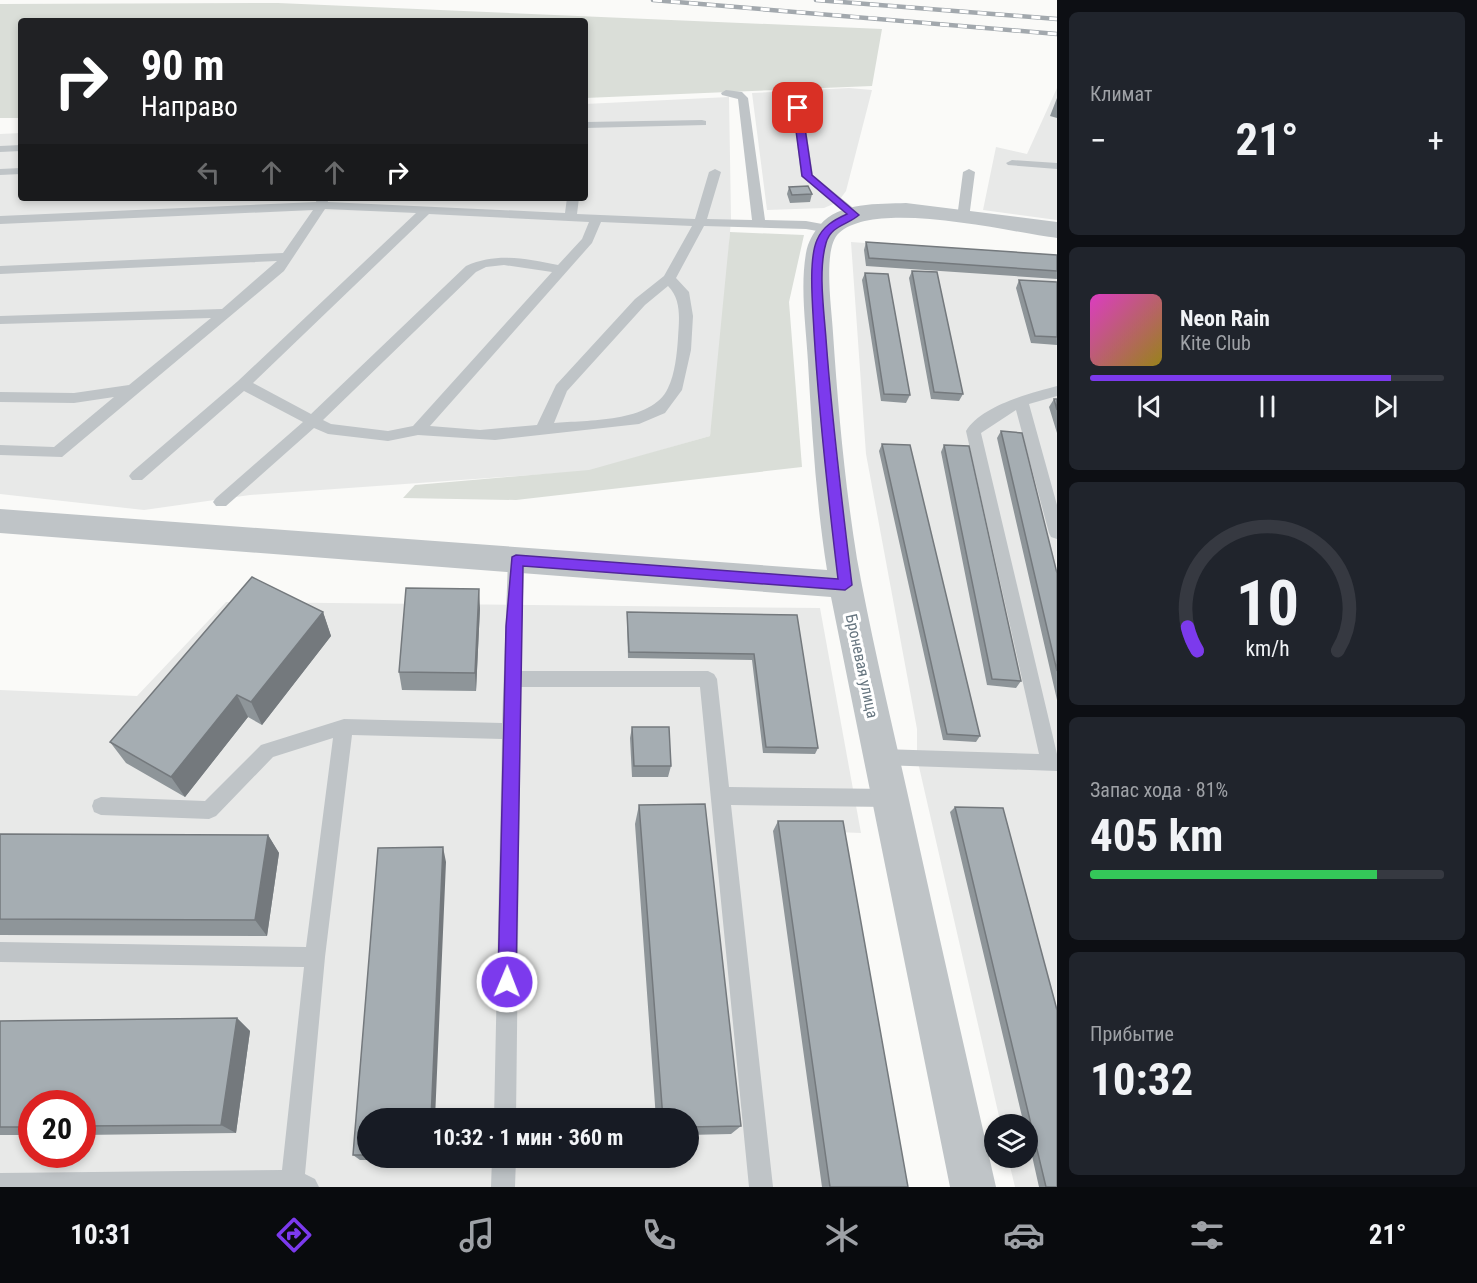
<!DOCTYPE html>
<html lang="ru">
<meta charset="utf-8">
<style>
body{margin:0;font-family:"Roboto Condensed",sans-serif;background:#20242c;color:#f1f3f6;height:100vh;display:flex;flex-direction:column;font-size:22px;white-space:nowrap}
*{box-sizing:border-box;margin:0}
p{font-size:20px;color:#9ea1a6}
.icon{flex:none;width:33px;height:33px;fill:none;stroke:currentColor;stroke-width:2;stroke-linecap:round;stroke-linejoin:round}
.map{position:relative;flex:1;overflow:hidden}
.side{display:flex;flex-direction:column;gap:12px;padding:12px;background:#0d0f14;width:420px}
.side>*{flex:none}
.hud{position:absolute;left:18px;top:18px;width:570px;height:183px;border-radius:6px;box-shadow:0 3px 9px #0003;background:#202124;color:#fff;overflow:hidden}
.controls{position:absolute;left:984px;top:1114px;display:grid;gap:12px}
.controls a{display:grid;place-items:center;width:54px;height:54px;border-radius:50%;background:#171b24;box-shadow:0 3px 9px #0003;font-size:30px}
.speed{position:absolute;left:18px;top:1090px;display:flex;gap:12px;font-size:30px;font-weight:700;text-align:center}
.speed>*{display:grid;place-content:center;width:78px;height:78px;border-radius:50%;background:#171b24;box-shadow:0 3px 9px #0003;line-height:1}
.speed .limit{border:9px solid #d22;background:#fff;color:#111}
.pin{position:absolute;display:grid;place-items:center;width:51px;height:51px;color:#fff;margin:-26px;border-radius:12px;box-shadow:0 3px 9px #0006}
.me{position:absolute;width:66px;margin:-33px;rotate:1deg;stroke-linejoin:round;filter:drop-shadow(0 0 4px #0008)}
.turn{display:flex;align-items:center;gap:21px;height:126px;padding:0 24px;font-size:27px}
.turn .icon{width:78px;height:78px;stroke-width:2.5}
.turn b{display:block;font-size:42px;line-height:51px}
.lanes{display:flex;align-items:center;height:57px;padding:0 24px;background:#0003;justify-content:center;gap:30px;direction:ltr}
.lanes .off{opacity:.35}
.big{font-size:45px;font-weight:700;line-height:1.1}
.side .card{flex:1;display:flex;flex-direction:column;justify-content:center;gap:9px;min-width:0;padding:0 21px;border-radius:9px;background:#20242c}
.side .dial{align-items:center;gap:0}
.dial svg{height:156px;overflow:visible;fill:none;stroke:#363941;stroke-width:7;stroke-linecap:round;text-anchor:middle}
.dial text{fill:#f1f3f6;stroke:none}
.song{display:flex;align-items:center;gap:18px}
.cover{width:72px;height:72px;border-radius:9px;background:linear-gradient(135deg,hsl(310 70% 55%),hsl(50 70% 35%))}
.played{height:6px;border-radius:3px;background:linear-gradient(90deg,#7c3aed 85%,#363941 85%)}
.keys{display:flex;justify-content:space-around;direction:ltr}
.heat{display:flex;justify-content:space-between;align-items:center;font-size:33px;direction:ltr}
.charge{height:9px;border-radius:4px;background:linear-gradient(90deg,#34c759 81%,#363941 0)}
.trip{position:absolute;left:357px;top:1108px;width:342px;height:60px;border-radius:30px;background:#171b24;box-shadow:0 3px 9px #0003;font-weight:700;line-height:60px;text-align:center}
.dock{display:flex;height:96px;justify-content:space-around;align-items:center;background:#090b0e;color:#9ea1a6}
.dock .icon{width:42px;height:42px}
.dock .current{color:#7c3aed}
.dock b{font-size:27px;color:#f1f3f6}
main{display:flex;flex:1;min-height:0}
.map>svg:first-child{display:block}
</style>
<main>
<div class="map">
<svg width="1057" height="1187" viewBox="0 0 1057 1187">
<rect width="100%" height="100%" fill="#fafaf8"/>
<path fill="#e8e9e8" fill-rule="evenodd" d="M849 88 872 90 846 191 838 202 824 208 767 210 752 93Z
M1057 88V220L983 210 996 147 1027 154Z
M729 97 731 218 721 361 710 436 589 471 250 495 144 510 0 494V134L21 133V198H585V104Z
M851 242 1057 257V1187H1015L1008 1158H1028V1125H1001L917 758V729L866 454Z
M226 602 820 608 861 833 836 832 897 1187H0V690L137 696ZM32 1104H82V1155H32ZM368 1119H688V1158H368Z"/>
<path fill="#daded8" d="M278 3 882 29 872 86 585 98V21H21V118H0V4Z
M730 232 804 235 789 302 802 467 516 500 403 498 415 485 589 470 710 436Z"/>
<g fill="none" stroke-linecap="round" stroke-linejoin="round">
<path fill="#bfc4c7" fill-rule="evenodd" d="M726 90 742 92 748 98 765 220 806 221 833 226 835 229 829 233 806 229 704 226 676 278 689 292 693 316 691 350 682 390 665 413 639 424 495 440 418 435 388 441 328 434 314 428 226 506H216L213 502 216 498 303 422 244 391 142 480H132L129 476 132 472 238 381 416 213 325 209 284 271 62 457 0 455V445L54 447 114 397 74 403 0 402V392L74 393 129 385 211 318 0 324V316L222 309 277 261 0 274V266L283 253 313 210 0 224V216L316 202 317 198H327L328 202 565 213 567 198H579L577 214 695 219 709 172 715 169 721 172 707 219 752 220 738 99 722 95 721 93ZM429 214 589 222 582 239 558 265C526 259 498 252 466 266L311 414 253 383ZM601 222 692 226 664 276 635 299 556 385 537 425 480 430 430 426 592 243ZM504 265 552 272 413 426 388 431 331 424 323 420 476 272 486 267ZM668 286C682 300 679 320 678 338 677 353 675 374 668 388 652 423 586 420 554 423L567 391 645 305Z
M798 106 803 109 813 175 858 212V218H850L801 176 793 109Z
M702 120 706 121V125L585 128V122Z
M21 145V151L0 152V146Z
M1012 160 1057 163V169L1008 165 1006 163Z
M21 168V174L0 175V169Z
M969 169 975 172 969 218 963 222 957 218 963 172Z
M1057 386V396L1029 404 1057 505V539L1051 537 1049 533 1016 410 981 433 1057 754V771L881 765 875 763 872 757 875 751 881 749 1039 754 966 431C981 406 1030 393 1057 386Z
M516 554 522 555 524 560 521 671H708L714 674 717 679 729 787 890 789 897 792 899 798 897 804 890 807 731 805 773 1187H749L700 687H521L516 1119H494L502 739 352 735 325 957 305 1174 315 1179 319 1187H0V1173L282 1170 304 967 0 962V942L306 947 333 738 273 757 216 816 209 819 101 815 94 812 92 806 94 800 101 797 205 801 261 745 344 719 502 723 508 560 510 555Z
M492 1158H516L515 1187H491Z"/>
<path fill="#bfc4c7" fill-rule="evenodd" d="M906 203 1057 222V238C1008 232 877 199 839 233 822 248 832 310 833 333 838 408 845 485 857 559 873 646 894 732 913 818 940 941 968 1064 996 1187H950L831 597 0 533V509L827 570C816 501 812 432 808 362 806 327 800 288 806 253 808 242 813 233 820 225 839 202 879 204 906 203Z"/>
<defs>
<path id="rail" d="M653 0 1057 34
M816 0 1057 19"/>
</defs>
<use href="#rail" stroke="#a2a8ad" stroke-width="4.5"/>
<use href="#rail" stroke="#fff" stroke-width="3" stroke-dasharray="9" stroke-linecap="butt"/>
</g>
<path fill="#8e9599" d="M1057 98V118L1050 116Z
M789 187 812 194 810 202 790 203 787 194Z
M866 242 1057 255V279L866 266 864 250Z
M912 271 963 394 959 401 931 399 909 278Z
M865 273 910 395 906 403 881 401 862 280Z
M1019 280 1057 282V345L1031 343 1016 288Z
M1054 399H1057V433L1049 407Z
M1001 431 1057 573V700L997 438Z
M882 444 980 736 976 742 943 740 879 451Z
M944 445 1021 681 1016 688 987 685 941 452Z
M480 608 476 691 402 690 399 672Z
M323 612 331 636 262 725 248 717 185 797 126 763 110 742Z
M627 612 797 615 818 748 815 754 763 753 752 660 628 658 627 619Z
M632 727 671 766 668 777H632L630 738Z
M639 805 741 1126 731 1134 688 1135V1119H656L635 824Z
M955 807 1057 1187H1039L1028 1138V1125H1024L950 812Z
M778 821 908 1187H822L773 831Z
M0 834 268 835 279 853 267 936 0 935Z
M446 862 368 1119V1158H433V1160H360L353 1155Z
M237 1018 250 1031 236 1133 82 1135V1104H32V1135H0V1021Z"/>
<path fill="#74797d" d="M479 589 480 608 476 691 475 673Z
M323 612 331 636 262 725 251 702Z
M237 695 248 717 185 797 171 777Z
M268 835 279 853 267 936 255 920Z
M443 847 446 862 435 1119H431Z
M237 1018 250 1031 236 1133 221 1125Z"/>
<path fill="#a5adb2" stroke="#74797d" stroke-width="1.5" d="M808 186 812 194 792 195 789 187Z
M866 242 1057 255V271L869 258Z
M912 271 937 272 963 394 934 392Z
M865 273 888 274 910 395 884 394Z
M1019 280 1057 282V337L1035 336Z
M1054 399H1057V410Z
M1001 431 1022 433 1057 573V671Z
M882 444 910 445 980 736 947 734Z
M944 445 969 446 1021 681 992 679Z
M252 577 323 612 251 702 237 695 171 777 110 742Z
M406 588 479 589 475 673 399 672Z
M627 612 797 615 818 748 766 747 754 654 629 652Z
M632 727H669L671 766H634Z
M705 804 741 1126 688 1127V1119H663L639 805Z
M955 807 1003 808 1057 1010V1187H1046Z
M778 821H843L908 1187H830Z
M0 834 268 835 255 920 0 919Z
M443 847 431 1119H368V1155H353L378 848Z
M237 1018 221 1125 82 1126V1104H32V1127H0V1021Z"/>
<path fill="#7c3aed" stroke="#51269a" stroke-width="1.5" d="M798 106 802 108 812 175 859 215C848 225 831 225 826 243 818 270 824 311 826 339 832 422 842 503 852 585L845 590 523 566 516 982 513 988 507 991 501 988 498 982 506 626 512 557 516 555 838 579C828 496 819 415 814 332 813 309 808 260 817 240 823 226 834 220 847 214L802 176 793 108Z"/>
<g text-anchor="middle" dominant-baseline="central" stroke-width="6" stroke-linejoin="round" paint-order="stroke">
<g font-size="16" fill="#677680" stroke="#fff">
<text transform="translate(862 666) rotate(78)">Броневая улица</text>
</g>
</g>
</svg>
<div class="controls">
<a><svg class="icon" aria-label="layers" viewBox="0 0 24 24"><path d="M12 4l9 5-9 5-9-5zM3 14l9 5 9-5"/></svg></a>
</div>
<div class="speed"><div class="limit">20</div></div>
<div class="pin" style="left:798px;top:108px;background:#d93025"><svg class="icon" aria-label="arrive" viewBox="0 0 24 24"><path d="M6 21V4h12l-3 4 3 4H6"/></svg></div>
<svg class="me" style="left:507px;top:982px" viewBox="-20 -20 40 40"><circle r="17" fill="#7c3aed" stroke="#fff" stroke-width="3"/><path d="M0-11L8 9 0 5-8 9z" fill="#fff"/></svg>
<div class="trip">10:32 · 1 мин · 360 m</div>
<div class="hud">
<div class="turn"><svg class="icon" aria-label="right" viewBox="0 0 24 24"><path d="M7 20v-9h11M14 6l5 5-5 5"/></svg><div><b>90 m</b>Направо</div></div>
<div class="lanes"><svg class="icon off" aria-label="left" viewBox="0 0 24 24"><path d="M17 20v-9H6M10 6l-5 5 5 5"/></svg><svg class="icon off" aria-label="ahead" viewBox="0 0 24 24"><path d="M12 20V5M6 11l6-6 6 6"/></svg><svg class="icon off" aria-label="ahead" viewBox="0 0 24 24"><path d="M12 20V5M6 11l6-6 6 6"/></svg><svg class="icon" aria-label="right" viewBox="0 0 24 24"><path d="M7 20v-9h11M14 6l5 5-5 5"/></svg></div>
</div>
</div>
<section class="side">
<div class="card"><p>Климат</p>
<div class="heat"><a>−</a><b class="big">21°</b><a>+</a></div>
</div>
<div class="card">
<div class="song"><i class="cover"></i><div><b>Neon Rain</b><p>Kite Club</p></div></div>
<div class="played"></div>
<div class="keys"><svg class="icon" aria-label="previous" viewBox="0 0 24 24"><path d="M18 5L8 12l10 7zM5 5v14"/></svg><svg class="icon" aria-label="pause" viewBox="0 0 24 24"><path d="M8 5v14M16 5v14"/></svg><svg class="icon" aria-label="next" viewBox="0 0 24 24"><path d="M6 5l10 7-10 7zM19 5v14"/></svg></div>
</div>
<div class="card dial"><svg viewBox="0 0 100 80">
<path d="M14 69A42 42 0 1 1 86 69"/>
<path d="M14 69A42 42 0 0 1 9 57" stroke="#7c3aed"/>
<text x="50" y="56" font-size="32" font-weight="700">10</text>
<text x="50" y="72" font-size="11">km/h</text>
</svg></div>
<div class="card"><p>Запас хода · 81%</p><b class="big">405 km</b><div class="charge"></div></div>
<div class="card"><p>Прибытие</p><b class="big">10:32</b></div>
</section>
</main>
<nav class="dock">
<b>10:31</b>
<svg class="icon current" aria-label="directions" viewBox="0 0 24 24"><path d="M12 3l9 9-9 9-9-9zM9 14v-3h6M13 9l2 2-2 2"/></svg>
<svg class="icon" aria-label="music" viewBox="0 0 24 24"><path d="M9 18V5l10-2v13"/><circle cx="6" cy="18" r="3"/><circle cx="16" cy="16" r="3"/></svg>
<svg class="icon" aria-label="phone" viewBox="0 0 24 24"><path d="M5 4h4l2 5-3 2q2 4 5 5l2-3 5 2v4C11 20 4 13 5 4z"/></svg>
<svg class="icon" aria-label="climate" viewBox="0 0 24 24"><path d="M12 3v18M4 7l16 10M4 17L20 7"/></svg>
<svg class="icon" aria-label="car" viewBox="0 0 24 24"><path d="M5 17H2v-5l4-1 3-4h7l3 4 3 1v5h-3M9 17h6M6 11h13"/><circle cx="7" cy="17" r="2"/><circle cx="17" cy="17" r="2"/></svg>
<svg class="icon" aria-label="filters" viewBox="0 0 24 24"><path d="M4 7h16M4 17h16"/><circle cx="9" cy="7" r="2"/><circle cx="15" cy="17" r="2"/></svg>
<b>21°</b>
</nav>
